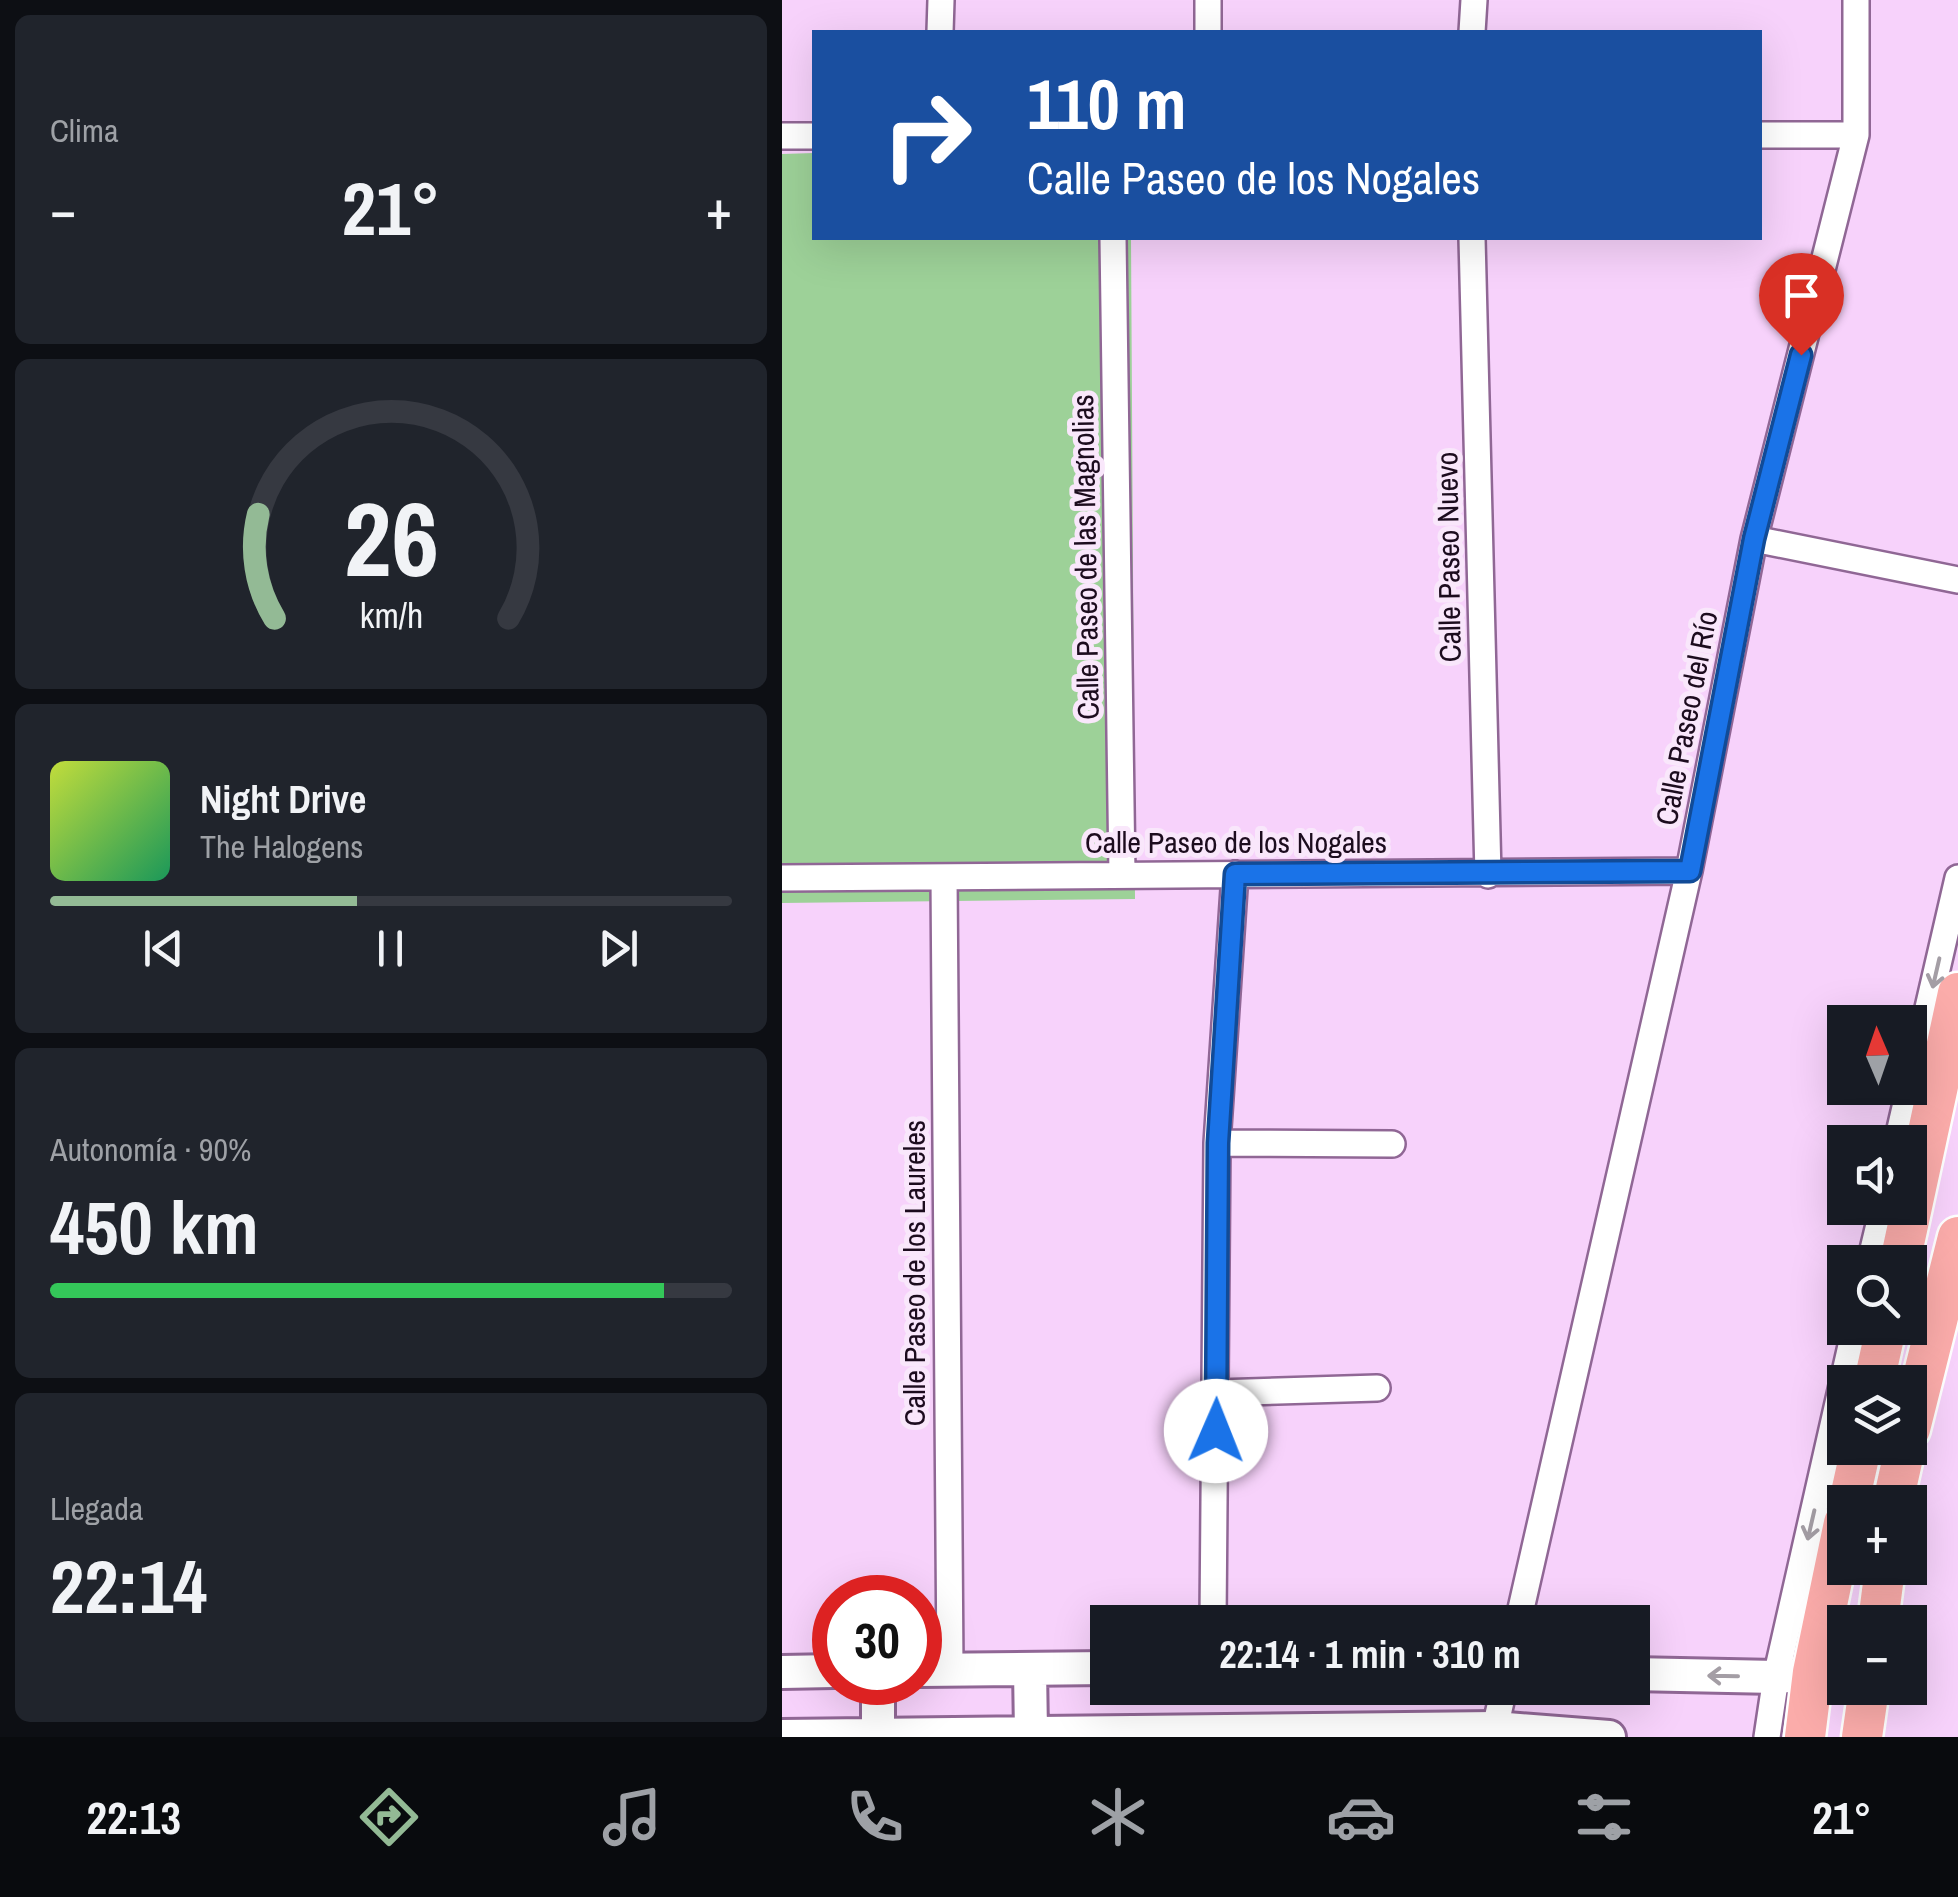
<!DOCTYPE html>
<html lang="es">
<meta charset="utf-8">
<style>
body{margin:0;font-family:"Archivo Narrow",sans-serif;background:#20242c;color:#f1f3f6;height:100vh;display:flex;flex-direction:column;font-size:38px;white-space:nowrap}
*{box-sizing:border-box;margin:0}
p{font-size:32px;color:#9ea1a6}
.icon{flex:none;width:55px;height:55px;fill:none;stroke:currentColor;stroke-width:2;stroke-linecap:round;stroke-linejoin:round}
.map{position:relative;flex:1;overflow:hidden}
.drawer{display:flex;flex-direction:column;gap:15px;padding:15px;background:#0d0f14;width:782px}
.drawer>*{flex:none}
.top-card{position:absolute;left:30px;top:30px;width:950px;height:210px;border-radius:0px;box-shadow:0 10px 40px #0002;background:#1a4fa0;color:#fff;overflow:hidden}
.needle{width:65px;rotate:358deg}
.buttons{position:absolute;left:1045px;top:1005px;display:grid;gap:20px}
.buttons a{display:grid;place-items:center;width:100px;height:100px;border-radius:0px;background:#171b24;box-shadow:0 10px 40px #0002;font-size:50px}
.speed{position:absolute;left:30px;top:1575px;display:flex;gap:20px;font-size:50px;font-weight:700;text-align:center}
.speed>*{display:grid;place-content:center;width:130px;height:130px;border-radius:50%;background:#171b24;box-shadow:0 10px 40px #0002;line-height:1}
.speed .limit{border:15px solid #d22;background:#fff;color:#111}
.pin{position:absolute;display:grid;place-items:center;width:85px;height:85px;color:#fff;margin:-102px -42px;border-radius:50% 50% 50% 0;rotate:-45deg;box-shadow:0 0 10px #0007}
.pin .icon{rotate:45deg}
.me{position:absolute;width:110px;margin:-55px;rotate:1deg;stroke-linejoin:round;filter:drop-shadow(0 0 8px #0008)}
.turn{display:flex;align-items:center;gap:35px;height:210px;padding:0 50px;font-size:45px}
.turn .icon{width:130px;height:130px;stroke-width:2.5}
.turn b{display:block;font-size:70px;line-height:85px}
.big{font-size:75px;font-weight:800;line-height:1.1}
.drawer .tile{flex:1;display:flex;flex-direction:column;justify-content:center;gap:15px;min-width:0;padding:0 35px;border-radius:15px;background:#20242c}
.drawer .dial{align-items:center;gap:0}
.dial svg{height:260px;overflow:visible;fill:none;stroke:#363941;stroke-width:7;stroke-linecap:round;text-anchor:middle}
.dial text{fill:#f1f3f6;stroke:none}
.song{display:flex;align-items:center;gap:30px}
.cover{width:120px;height:120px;border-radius:15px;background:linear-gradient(135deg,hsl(70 70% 55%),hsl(150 70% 35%))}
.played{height:10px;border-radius:5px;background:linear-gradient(90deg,#93ba95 45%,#363941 45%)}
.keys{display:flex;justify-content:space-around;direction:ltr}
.heat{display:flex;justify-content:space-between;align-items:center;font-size:55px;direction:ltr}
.charge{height:15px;border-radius:8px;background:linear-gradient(90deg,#34c759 90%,#363941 0)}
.trip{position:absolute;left:308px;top:1605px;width:560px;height:100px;border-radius:0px;background:#171b24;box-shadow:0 10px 40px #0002;font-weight:800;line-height:100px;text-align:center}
.tab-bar{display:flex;height:160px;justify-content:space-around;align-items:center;background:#090b0e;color:#9ea1a6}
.tab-bar .icon{width:70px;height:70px}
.tab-bar .selected{color:#93ba95}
.tab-bar b{font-size:45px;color:#f1f3f6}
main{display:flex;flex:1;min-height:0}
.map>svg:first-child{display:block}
</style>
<main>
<section class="drawer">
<div class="tile"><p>Clima</p>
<div class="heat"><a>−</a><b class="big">21°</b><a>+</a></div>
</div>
<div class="tile dial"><svg viewBox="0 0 100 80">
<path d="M14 69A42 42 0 1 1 86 69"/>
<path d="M14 69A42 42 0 0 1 9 37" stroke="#93ba95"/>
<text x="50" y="56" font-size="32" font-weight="700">26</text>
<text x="50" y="72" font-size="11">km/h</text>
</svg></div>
<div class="tile">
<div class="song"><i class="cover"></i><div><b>Night Drive</b><p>The Halogens</p></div></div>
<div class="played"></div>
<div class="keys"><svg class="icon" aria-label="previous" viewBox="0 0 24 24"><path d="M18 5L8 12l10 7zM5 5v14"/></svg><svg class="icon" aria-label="pause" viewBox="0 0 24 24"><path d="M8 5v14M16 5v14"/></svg><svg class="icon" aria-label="next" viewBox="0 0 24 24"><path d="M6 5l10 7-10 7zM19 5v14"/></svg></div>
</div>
<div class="tile"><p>Autonomía · 90%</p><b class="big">450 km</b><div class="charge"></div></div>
<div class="tile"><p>Llegada</p><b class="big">22:14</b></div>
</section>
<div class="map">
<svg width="1176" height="1737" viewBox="0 0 1176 1737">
<rect width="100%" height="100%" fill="#f7d2fb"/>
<path fill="#9dd198" d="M32 153V238H349L353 899 0 903V154Z"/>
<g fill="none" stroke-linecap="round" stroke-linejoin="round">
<defs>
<path id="minor" d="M158 32 159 0
M426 32V0
M690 32 692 0
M978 135H1074
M0 136H32
M331 238 340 875
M690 238 706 875
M972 539 1176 580
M162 877 168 1669
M0 878 907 871
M1115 1142 1176 878
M435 1143 610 1144
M1088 1262 1101 1208
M435 1393 595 1388
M431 1622 435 1143 453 874
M736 1622 907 871 972 539 1074 135V0
M711 1737 722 1688
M985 1737 994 1677 1073 1328"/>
<path id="tertiary" d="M248 1669 249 1733
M138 1670 325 1668
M0 1672 52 1671
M850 1674 994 1677 1062 1671
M96 1682V1735
M0 1736 713 1728 827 1737"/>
<path id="primary" d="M1118 1262 1176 993
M1092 1382 1104 1328
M1128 1429 1176 1237
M1067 1502 1079 1448
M1111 1502 1123 1448
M1096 1622 1103 1568
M1023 1737 1031 1672 1062 1523
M1080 1737 1087 1688"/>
</defs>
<use href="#minor" stroke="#906795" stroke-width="30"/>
<use href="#tertiary" stroke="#906795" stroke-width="38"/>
<use href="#primary" stroke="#fff" stroke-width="45"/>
<use href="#minor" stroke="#fff" stroke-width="25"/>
<use href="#tertiary" stroke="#fff" stroke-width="32"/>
<use href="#primary" stroke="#fbacaa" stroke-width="40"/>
</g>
<defs><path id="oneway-shaft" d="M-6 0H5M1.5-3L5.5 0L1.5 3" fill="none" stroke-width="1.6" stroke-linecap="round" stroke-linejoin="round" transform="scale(2.5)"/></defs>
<g stroke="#a49ea5">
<use href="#oneway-shaft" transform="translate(1154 973) rotate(103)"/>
<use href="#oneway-shaft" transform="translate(1029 1525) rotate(103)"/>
<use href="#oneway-shaft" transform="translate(941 1676) rotate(-179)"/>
</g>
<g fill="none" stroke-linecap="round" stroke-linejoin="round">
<defs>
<path id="route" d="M434 1431 436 1143 453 874 908 871 972 539 1019 355"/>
</defs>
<use href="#route" stroke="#114b97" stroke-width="25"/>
<use href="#route" stroke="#1a73e8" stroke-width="18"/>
</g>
<g text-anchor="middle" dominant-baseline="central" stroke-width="10" stroke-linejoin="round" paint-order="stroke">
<g font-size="30" fill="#1c0c1e" stroke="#f9e7fb">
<text transform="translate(303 557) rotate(-91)">Calle Paseo de las Magnolias</text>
<text transform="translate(666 557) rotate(-91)">Calle Paseo Nuevo</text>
<text transform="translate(904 718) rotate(-79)">Calle Paseo del Río</text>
<text x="454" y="842">Calle Paseo de los Nogales</text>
<text transform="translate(132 1273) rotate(-90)">Calle Paseo de los Laureles</text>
</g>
</g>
</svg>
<div class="buttons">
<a><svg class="needle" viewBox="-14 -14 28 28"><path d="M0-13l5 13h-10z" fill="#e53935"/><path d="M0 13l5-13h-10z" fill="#9ea1a6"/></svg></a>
<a><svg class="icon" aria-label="sound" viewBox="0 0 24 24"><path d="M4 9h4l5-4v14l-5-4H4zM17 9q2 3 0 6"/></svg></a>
<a><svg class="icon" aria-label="search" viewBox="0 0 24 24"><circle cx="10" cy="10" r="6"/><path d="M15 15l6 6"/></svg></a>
<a><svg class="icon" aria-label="layers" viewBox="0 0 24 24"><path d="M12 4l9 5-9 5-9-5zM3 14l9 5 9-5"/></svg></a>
<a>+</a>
<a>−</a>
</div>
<div class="speed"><div class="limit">30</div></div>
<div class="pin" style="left:1019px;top:355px;background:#d93025"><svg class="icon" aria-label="arrive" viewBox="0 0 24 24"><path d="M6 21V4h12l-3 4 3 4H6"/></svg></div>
<svg class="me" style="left:434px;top:1431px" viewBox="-20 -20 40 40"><circle r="19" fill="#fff"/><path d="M0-13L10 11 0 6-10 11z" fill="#1a73e8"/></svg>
<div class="trip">22:14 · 1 min · 310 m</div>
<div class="top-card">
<div class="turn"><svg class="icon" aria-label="right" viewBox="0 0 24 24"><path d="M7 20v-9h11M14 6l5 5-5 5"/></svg><div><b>110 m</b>Calle Paseo de los Nogales</div></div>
</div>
</div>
</main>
<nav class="tab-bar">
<b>22:13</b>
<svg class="icon selected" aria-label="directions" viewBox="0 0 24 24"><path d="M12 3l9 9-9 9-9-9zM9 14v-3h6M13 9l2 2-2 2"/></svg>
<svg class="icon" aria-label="music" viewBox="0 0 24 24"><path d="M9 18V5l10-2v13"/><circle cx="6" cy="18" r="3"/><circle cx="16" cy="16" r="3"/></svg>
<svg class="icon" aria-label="phone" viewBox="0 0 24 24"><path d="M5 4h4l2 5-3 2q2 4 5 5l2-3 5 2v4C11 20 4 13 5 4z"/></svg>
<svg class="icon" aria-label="climate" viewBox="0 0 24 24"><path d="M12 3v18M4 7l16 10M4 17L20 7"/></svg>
<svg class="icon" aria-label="car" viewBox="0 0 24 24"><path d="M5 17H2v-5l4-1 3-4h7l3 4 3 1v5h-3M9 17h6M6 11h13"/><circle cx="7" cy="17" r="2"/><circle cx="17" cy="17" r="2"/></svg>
<svg class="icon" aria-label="filters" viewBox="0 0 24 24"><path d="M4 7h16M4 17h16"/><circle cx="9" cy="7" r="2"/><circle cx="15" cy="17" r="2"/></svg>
<b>21°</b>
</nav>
